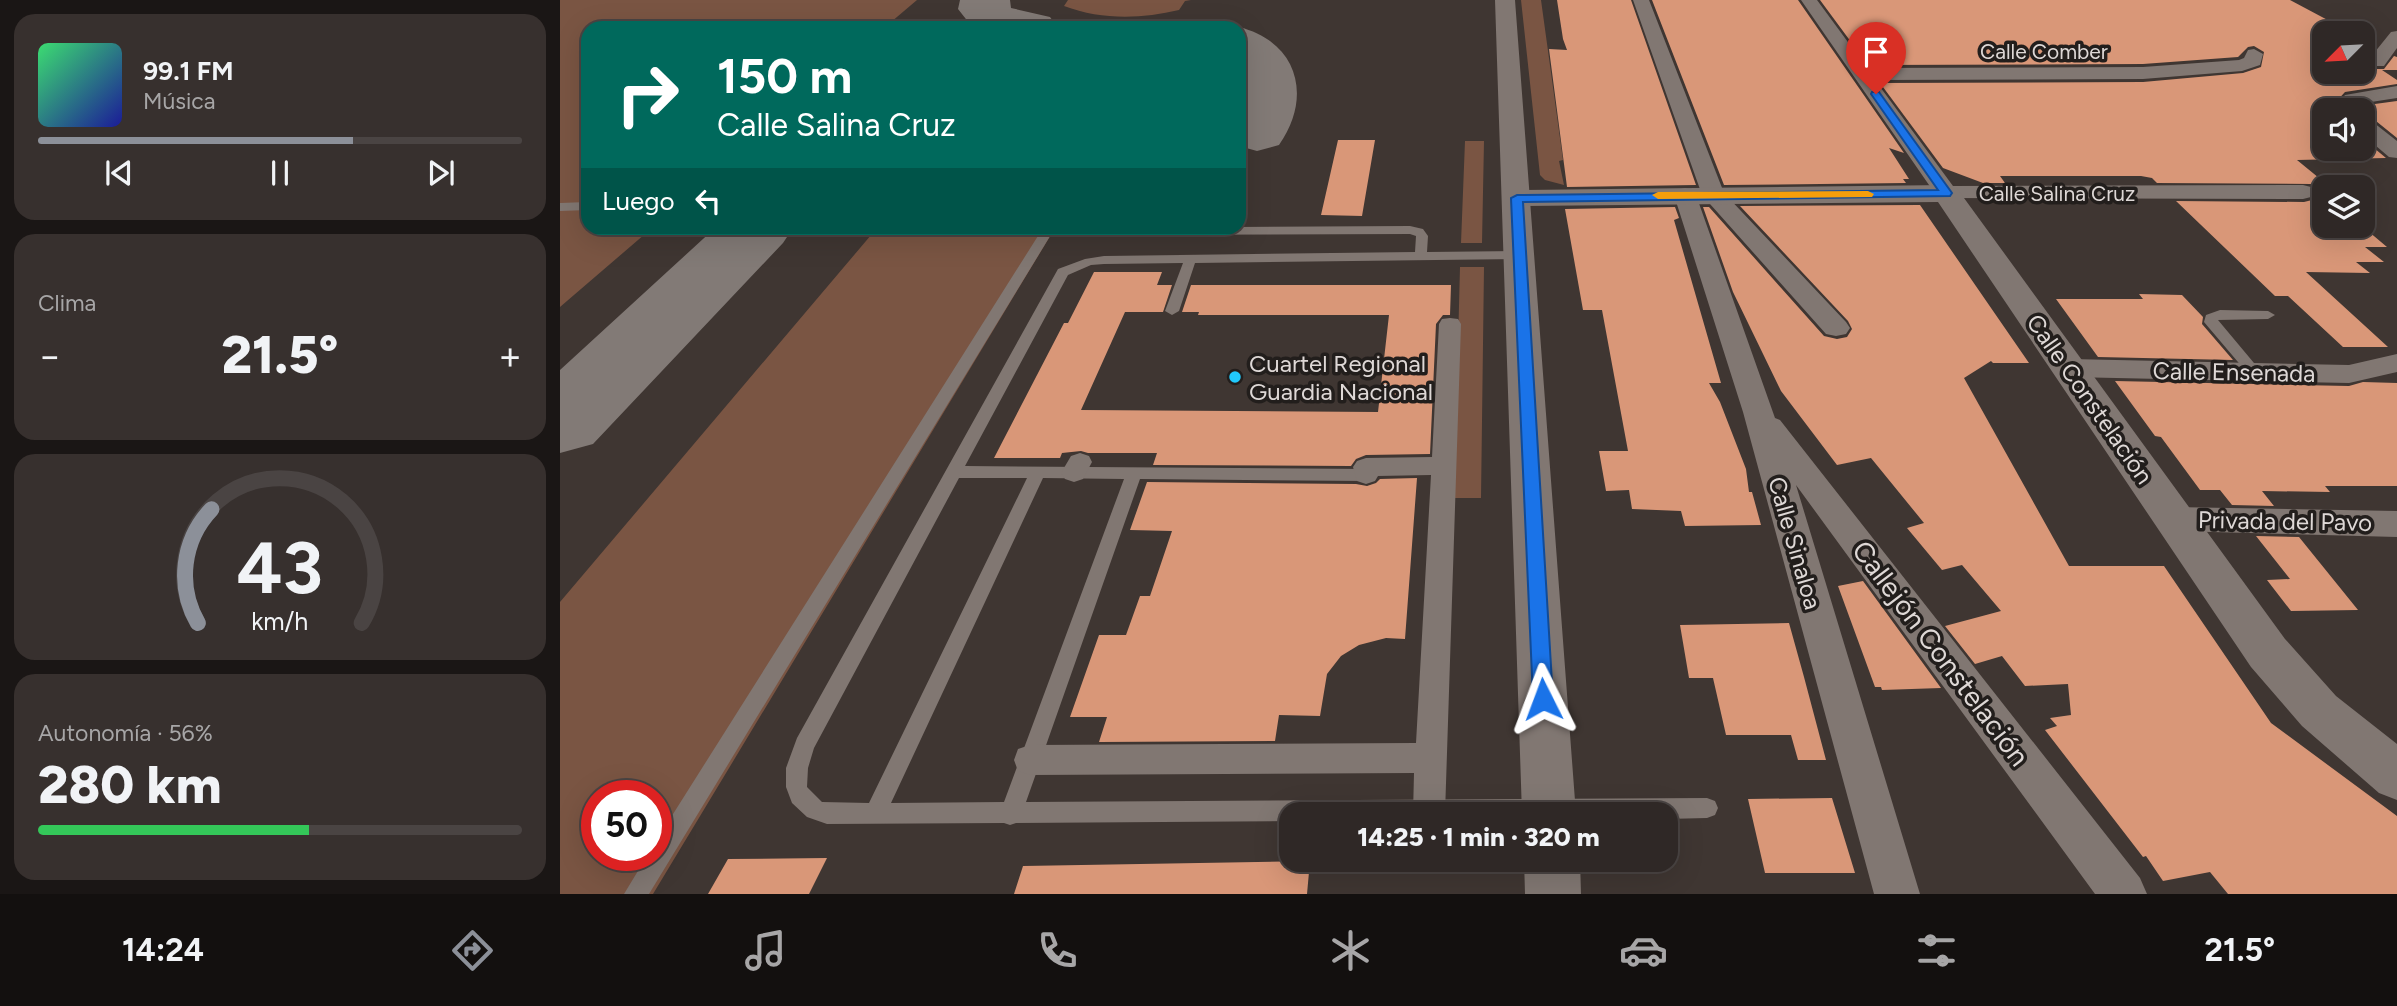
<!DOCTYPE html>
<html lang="es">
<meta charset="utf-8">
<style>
body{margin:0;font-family:Figtree,sans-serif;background:#37302e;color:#f1f3f6;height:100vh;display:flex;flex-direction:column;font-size:26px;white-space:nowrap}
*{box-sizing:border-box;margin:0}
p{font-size:23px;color:#a7a6a7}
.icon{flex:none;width:38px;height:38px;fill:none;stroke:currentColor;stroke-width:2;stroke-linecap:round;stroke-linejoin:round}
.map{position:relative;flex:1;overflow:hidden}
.sheet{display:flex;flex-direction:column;gap:14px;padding:14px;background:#1a1615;width:560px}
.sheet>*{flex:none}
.guide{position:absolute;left:21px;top:21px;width:665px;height:214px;border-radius:21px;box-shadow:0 7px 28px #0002,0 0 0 2px #4a4443;background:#00695c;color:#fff;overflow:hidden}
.needle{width:46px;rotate:246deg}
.tools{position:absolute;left:1752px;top:21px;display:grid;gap:14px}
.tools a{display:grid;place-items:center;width:63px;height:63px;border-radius:14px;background:#2f2826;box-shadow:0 7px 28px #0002,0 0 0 2px #4a4443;font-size:35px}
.speed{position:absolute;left:21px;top:780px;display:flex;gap:14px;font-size:35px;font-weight:700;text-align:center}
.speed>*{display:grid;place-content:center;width:91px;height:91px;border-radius:50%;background:#2f2826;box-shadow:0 7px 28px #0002,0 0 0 2px #4a4443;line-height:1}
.speed .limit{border:10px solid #d22;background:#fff;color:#111}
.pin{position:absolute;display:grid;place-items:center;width:60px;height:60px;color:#fff;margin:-72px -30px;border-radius:50% 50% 50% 0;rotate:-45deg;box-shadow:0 0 7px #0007}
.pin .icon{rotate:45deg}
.me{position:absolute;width:77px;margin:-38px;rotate:357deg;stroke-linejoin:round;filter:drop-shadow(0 0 5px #0008)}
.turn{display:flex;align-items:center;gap:24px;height:147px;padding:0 21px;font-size:32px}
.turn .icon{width:91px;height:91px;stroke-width:2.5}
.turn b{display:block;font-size:49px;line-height:60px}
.then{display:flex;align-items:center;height:66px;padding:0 21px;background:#0003;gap:14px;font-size:26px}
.big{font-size:52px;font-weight:800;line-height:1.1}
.sheet .card{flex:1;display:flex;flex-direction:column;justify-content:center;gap:10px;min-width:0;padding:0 24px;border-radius:21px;background:#37302e}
.sheet .dial{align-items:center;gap:0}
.dial svg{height:182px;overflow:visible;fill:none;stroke:#4a4443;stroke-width:7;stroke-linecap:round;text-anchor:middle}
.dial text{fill:#f1f3f6;stroke:none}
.song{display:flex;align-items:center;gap:21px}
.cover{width:84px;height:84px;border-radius:10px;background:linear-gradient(135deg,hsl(140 70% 55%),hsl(240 70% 35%))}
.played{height:7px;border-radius:4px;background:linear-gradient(90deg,#8c9099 65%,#4a4443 65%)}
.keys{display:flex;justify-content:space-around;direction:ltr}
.heat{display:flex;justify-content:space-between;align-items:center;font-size:38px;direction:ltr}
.charge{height:10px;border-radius:5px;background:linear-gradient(90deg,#34c759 56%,#4a4443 0)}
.trip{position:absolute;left:719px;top:802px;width:399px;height:70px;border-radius:21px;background:#2f2826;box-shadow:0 7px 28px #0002,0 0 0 2px #4a4443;font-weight:800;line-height:70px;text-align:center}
.dock{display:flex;height:112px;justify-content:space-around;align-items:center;background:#13100f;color:#a7a6a7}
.dock .icon{width:49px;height:49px}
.dock .on{color:#8c9099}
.dock b{font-size:32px;color:#f1f3f6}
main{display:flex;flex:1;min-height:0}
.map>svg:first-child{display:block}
</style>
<main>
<section class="sheet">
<div class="card">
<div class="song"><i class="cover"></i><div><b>99.1 FM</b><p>Música</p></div></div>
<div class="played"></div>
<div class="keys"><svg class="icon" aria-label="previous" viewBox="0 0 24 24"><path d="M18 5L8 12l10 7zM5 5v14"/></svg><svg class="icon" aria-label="pause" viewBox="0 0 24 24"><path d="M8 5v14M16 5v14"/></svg><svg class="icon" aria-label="next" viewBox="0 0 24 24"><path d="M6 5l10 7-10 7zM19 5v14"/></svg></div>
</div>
<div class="card"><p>Clima</p>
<div class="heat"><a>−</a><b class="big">21.5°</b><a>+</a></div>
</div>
<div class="card dial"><svg viewBox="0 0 100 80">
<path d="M14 69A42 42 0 1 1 86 69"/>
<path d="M14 69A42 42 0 0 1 20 19" stroke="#8c9099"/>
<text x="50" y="56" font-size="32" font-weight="700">43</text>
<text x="50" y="72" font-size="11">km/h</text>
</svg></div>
<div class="card"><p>Autonomía · 56%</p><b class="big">280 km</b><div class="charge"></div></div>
</section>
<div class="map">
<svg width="1837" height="894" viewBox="0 0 1837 894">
<rect width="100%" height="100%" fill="#3f3632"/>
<path fill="#7a5543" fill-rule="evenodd" d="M0 0H357L324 28H28V228H92L0 307Z
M508 0H631L625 1 619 10C581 19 541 20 504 6Z
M961 0H981L1003 160 999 161 1004 185 985 180 980 175Z
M905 141H924L922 243H901Z
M317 228H495L93 894H0V602ZM37 796H96V856H37Z
M900 267H924L921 498H894Z"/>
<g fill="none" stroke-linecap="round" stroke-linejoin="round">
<path fill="#827a76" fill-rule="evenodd" d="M400 0H450L451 8 490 17 498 28H413L398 9Z
M679 27C738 42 753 97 719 145L697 151 679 146V28H675Z
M155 228H233L223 243 33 444 0 453V370Z"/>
</g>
<path fill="#d99778" d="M997 0H1071L1136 185 1007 187 989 49 1007 50 1003 39Z
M1092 0H1238L1344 153 1329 148 1349 179H1343L1346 183 1164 185Z
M1260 0H1730L1792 33H1764V72H1802V39L1816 46 1806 61 1810 69H1824L1834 56 1837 57V70H1822L1837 80V84L1785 92 1773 105 1774 110H1764V149H1802V138L1826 158 1737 160 1770 187H1764V226H1802L1827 247H1805L1824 262H1796L1810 273 1746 272 1828 347H1783L1728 296H1715L1616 201 1744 202 1752 200 1756 193 1752 184 1597 183 1592 178 1581 176H1440L1445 183H1423L1383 168 1320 83 1583 82 1683 73 1701 67 1704 52 1694 46 1688 47 1678 57 1583 64 1308 65Z
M1837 101V138L1811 117 1802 115 1800 106Z
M778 140H815L802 216 761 215Z
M1360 205 1469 363H1433L1431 361 1404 378 1509 566H1604L1711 723 1837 816V894H1668L1650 872 1603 881 1586 856 1583 857 1485 730 1497 726 1490 718 1511 715 1508 684 1465 686 1442 656 1415 664 1385 626 1441 611 1402 565 1382 570 1347 528 1364 523 1311 458 1277 465 1221 391 1173 292 1143 207H1149L1264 336 1277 339 1287 337 1292 329 1288 321 1180 206Z
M1115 207 1119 218 1114 220 1161 383H1149L1160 402 1186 469 1189 492H1192L1201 525 1125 526 1121 511 1072 509 1069 490 1046 491 1039 451H1068L1042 310H1023L1005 209Z
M534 272H602L597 285H612L603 312H565L521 410 818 412 829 315H638L639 312H622L631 285H891L890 315H883L876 324 870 454 806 455 796 459 791 466 593 465 597 453H528L521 451 502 453 500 458H434L504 323H508Z
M1579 294 1622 295 1643 317 1642 324 1673 360 1538 357 1496 299H1583Z
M1555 381 1789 386 1803 382 1837 383V486H1765L1770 492 1702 491 1714 506 1672 505 1660 490H1640L1601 437 1595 436Z
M857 478 845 639 826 638 799 645 781 656 767 674 760 716 719 715 715 741 539 742 547 717H510L539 635H566L580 596H590L612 531 570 530 587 482 796 484 807 486 816 483 820 479Z
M1696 536 1739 537 1798 610 1731 611 1707 580 1730 579Z
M1303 581 1381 688 1322 690 1321 687H1315L1278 586Z
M1229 623 1244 677 1266 760H1238L1231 735H1166L1153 678H1129L1120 625Z
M1272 798 1295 873H1205L1188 799Z
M267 858 249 894H148L168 859Z
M750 861 747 894H454L463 866Z"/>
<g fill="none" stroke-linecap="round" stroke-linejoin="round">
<path fill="#817772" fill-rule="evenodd" d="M28 202V210L0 211V203Z
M850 226 863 229 868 236 867 252 959 251 965 255 959 259 635 263 619 311 612 315 605 311 623 263 544 264 531 265 508 275 405 466 806 469 814 475 806 481 580 479 466 802 1147 798 1155 801 1158 808 1155 815 1147 818 1106 819V814H732V821L456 823 450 825 444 823 267 824 247 817 232 803 226 787V768L237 738 498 269 525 259 544 256 855 252 856 236 850 234 526 235 522 234V228ZM399 478H467L309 803 262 802 247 787 248 768 254 748ZM483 478 564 479 444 802 331 803Z
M483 228H495L89 894H64L87 856H96V841Z
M1660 310 1708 311 1715 315 1708 319 1658 320 1699 369 1701 372 1699 375H1689L1644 322 1646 315Z"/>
<path fill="#817772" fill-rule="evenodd" d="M890 318 898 319 901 324 885 814H853L854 773 470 775 458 771 454 760 458 749 470 745 856 743 871 475 818 476 815 481 806 484 797 481 793 467 797 461 806 458 872 457 879 324 882 319Z
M520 453 529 456 532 462 523 479 514 482 505 479 501 473 511 456Z"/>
<path fill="#817772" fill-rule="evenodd" d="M1073 0H1089L1164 193 1286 322 1290 328 1286 334 1276 336 1266 334 1142 195Z
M1241 0H1257L1307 68 1583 67 1679 60 1684 58 1688 50 1694 49 1703 54 1700 65 1682 71 1583 79 1315 80 1393 186 1743 185 1751 187 1754 192 1751 197 1743 199 1378 198Z
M1837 31V48L1824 66H1810L1808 62 1810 58 1831 32Z
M1837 86V98L1798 104 1796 106 1799 110H1777L1775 107 1785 95Z
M1802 117 1809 119 1837 141V158L1829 157 1802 134Z
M1125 188 1133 190 1136 195 1215 418 1220 420 1580 878 1587 894H1535L1236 485 1360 894H1314L1183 412 1114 195 1117 190Z
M1837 354V372L1789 383 1510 377 1500 374 1496 368 1500 362 1510 359 1789 365Z
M1613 507 1837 511V537L1613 531 1601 528 1596 519 1601 510Z"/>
<path fill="#817772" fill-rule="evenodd" d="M1386 185 1396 187 1725 639 1776 696 1837 744V800L1819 793 1742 726 1691 667 1378 202 956 206 946 204 942 198 946 192 956 190Z"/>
<path fill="#817772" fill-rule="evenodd" d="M935 0H955L1016 814H962Z
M964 859H1020L1021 894H965Z"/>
</g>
<path fill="#1a73e8" stroke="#114b97" stroke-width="2" d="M1312 92H1319L1392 193 1390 196 963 202 993 699 990 705 983 708 976 705 973 699 951 198 957 195 1378 190 1311 94Z"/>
<path fill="#f59e0b" d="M1308 191 1314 194 1312 197 1098 199 1092 195 1098 192Z"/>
<circle fill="#21c9fd" stroke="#221e1c" stroke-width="2.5" cx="675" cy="377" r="7"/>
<g text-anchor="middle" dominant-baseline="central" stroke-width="7" stroke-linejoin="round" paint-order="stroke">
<g font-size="21" fill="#ded8d6" stroke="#221e1c">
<text x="1484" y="51">Calle Comber</text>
<text x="1497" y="193">Calle Salina Cruz</text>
</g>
<g font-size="24" fill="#ded8d6" stroke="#221e1c" text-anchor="start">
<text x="689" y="363">Cuartel Regional<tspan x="689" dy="28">Guardia Nacional</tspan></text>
</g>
<g font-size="24" fill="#ded8d6" stroke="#221e1c">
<text transform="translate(1674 372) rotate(1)">Calle Ensenada</text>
<text transform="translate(1530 399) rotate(55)">Calle Constelación</text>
<text transform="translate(1725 521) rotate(1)">Privada del Pavo</text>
<text transform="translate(1235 543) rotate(74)">Calle Sinaloa</text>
</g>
<g font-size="28" fill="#ded8d6" stroke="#221e1c">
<text transform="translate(1381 653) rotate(53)">Callejón Constelación</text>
</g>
</g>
</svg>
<div class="tools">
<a><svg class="needle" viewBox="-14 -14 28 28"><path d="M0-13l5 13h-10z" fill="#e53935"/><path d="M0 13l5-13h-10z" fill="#a7a6a7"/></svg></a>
<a><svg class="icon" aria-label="sound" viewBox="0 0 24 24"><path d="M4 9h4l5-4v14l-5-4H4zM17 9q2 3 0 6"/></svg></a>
<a><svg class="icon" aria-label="layers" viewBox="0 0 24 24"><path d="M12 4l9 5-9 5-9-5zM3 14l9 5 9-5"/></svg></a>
</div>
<div class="speed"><div class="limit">50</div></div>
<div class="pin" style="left:1316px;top:94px;background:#d93025"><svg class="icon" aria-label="arrive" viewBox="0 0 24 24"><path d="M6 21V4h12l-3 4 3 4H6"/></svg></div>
<svg class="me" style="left:983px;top:699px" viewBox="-20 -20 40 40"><path d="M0-17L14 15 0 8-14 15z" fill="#1a73e8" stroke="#fff" stroke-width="4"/></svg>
<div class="trip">14:25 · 1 min · 320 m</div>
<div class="guide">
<div class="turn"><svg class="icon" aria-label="right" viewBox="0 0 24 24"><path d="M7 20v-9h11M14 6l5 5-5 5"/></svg><div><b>150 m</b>Calle Salina Cruz</div></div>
<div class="then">Luego<svg class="icon" aria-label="left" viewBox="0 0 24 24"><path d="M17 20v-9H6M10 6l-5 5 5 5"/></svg></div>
</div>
</div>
</main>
<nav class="dock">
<b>14:24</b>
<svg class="icon on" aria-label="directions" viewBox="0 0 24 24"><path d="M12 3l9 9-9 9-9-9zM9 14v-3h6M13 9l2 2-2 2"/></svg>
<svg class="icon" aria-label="music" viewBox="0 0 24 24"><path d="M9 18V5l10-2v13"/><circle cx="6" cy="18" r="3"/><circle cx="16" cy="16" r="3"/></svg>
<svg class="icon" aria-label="phone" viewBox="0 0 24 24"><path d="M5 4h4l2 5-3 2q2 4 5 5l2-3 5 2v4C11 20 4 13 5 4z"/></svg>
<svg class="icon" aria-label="climate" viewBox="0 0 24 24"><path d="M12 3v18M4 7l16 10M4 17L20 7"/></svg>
<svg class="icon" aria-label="car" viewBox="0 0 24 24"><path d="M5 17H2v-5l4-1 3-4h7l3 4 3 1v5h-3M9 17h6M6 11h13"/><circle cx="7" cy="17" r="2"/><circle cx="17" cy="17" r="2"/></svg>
<svg class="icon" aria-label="filters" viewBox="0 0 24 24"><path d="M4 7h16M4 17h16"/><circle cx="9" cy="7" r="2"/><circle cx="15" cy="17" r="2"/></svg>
<b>21.5°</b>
</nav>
